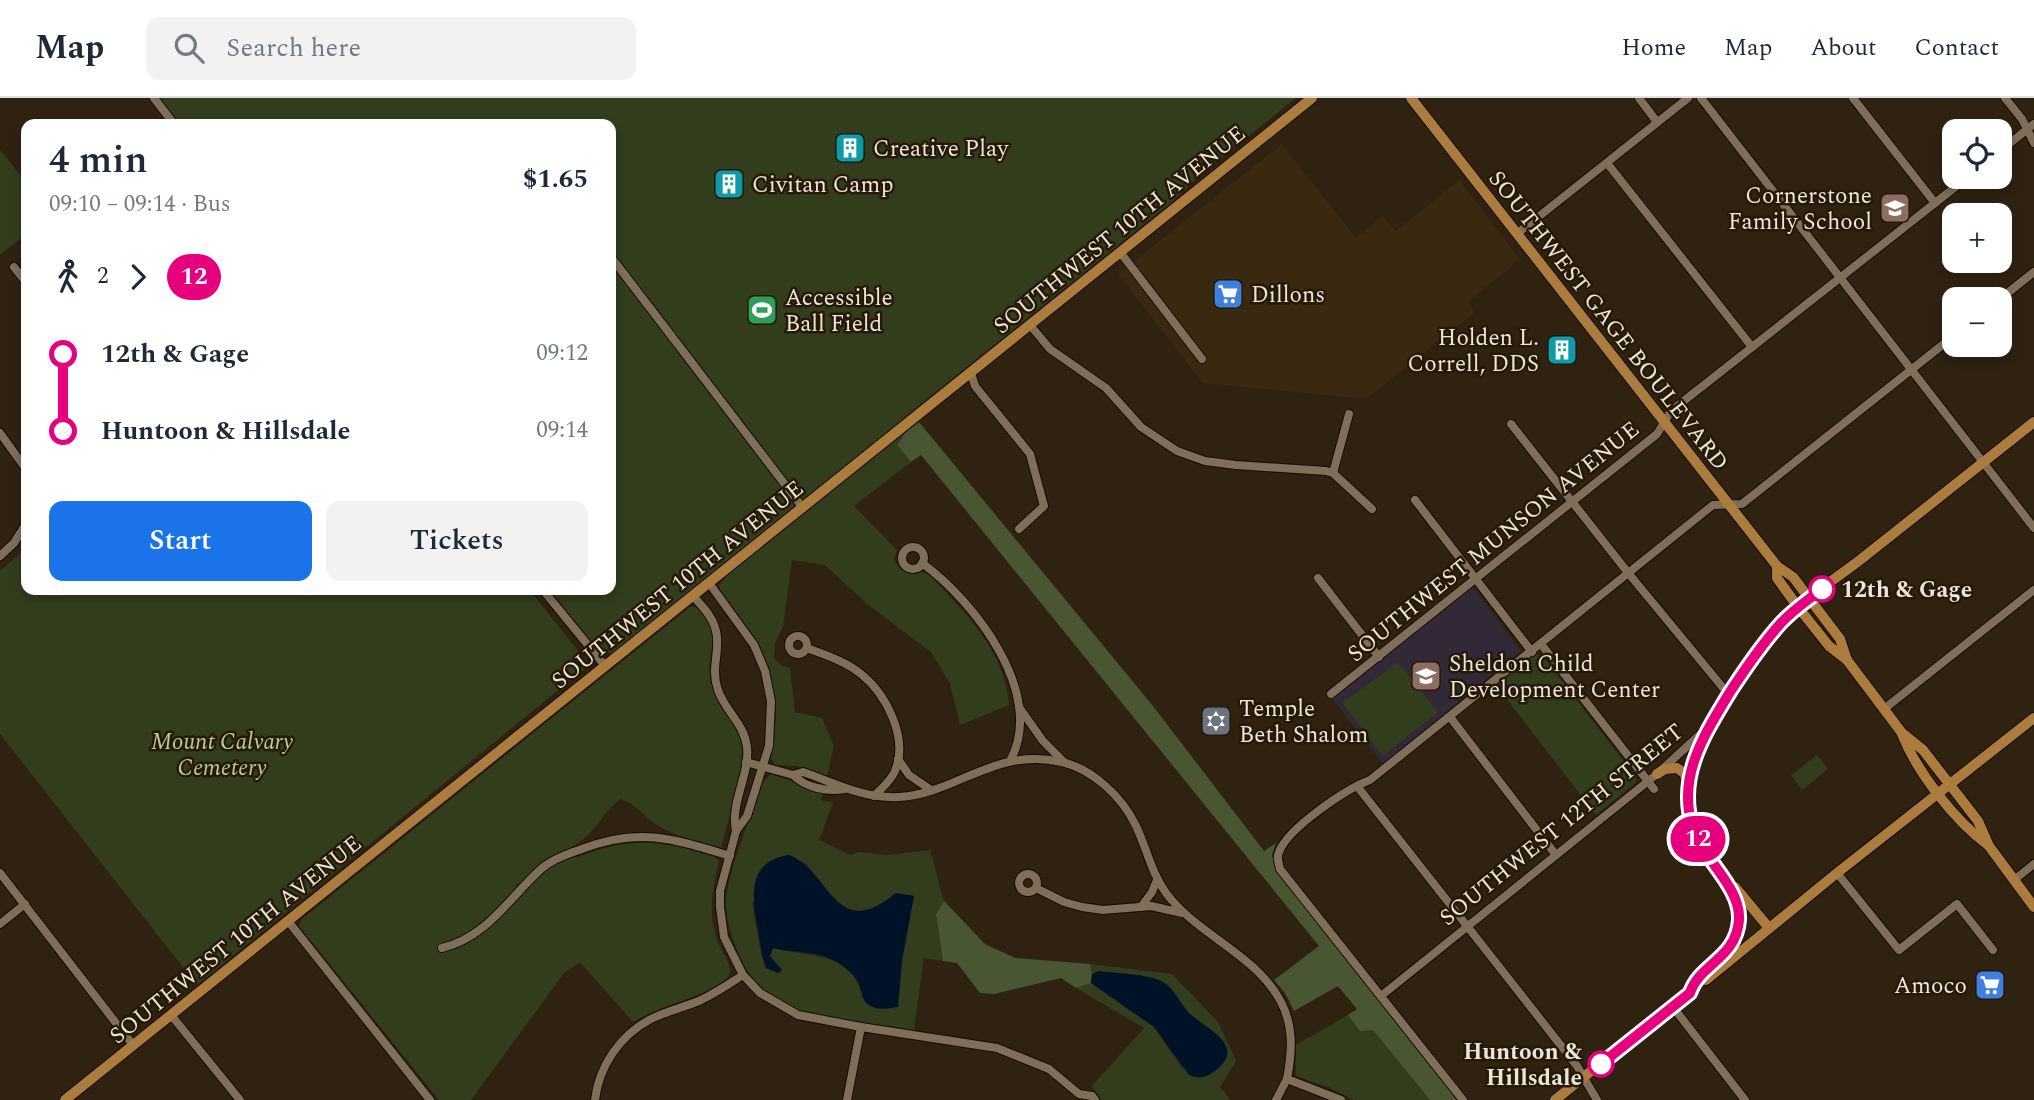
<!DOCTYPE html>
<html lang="en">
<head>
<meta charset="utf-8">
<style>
  :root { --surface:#fff; --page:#f2f2f3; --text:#1f2937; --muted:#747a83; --line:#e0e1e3; --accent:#1a73e8 }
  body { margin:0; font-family:Spectral,serif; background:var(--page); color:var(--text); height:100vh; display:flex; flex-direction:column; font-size:26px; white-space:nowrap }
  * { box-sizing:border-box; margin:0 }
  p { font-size:23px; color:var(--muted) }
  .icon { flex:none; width:38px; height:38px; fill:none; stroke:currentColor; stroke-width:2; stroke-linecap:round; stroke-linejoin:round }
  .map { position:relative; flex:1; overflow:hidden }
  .panel { position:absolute; left:21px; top:21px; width:595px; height:476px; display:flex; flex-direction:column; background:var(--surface); border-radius:14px; box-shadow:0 4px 10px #0003 }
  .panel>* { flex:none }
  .badge { padding:0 14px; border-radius:23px; font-size:24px; line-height:46px }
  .tools { position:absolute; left:1942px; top:21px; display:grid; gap:14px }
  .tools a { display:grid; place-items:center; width:70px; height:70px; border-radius:14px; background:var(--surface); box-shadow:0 4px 10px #0003; font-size:35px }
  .map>.badge { position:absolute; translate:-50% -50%; box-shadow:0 0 0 4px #fff }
  .legs { display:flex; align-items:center; gap:10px; height:77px; padding:0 28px; font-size:23px }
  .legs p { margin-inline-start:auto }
  .head { display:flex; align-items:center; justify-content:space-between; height:119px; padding:0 28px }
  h1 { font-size:38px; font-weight:600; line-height:52px }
  .primary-button { display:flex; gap:14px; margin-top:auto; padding:14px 28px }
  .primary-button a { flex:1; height:80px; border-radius:14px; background:var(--accent); color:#fff; font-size:28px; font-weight:600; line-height:80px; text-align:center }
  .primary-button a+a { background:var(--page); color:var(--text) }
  ul { padding:0 28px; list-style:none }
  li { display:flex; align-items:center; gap:24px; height:77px; font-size:26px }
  li i { display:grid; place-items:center; width:10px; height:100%; margin:0 9px; background:currentColor }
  li i::after { content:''; width:18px; height:18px; margin:-9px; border:5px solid; border-radius:50%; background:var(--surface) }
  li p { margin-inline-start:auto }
  li:first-child i { background:linear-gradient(#0000 50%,currentColor 0) }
  li:last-child i { background:linear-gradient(currentColor 50%,#0000 0) }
  header { display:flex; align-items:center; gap:42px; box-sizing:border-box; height:98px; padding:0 35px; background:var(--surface); border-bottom:2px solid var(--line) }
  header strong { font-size:33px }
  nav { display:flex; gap:38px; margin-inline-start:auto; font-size:24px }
  .search { width:490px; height:63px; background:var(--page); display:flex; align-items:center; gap:18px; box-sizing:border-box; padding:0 24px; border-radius:14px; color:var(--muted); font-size:26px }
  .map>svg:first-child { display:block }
  .built { fill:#3a2911 }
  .education { fill:#332837 }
  .green { fill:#313d1d; fill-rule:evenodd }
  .forest { fill:#485634 }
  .water { fill:#001228 }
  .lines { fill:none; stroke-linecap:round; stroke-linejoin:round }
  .minor-casing { stroke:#170b00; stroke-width:10 }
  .major-casing { stroke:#170b00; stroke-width:12 }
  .minor { stroke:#7e6e5a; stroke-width:8 }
  .major { stroke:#ab7c3e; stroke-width:10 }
  .line-1-casing { stroke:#fff; stroke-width:16 }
  .line-1 { stroke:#e6007e; stroke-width:10 }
  .stop-1-dot { fill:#fff; stroke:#e6007e; stroke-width:3.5 }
  .labels { text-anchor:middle; stroke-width:5; stroke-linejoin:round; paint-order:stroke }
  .poi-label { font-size:23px; fill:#ece3d9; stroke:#261908; text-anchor:start }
  .street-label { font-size:23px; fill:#ece3d9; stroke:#261908 }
  .stop-label { font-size:23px; font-weight:bold; fill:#ece3d9; stroke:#261908; text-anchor:start }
  .park-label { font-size:23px; font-style:italic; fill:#b7cf92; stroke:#261908 }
</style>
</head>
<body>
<header>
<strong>Map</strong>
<div class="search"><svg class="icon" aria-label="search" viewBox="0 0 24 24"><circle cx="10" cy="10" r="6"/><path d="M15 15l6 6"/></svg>Search here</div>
<nav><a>Home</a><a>Map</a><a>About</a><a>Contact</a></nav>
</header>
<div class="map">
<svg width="2034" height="1002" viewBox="0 0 2034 1002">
  <rect width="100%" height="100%" fill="#302211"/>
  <!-- built -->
  <polygon class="built" points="1282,46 1356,140 1383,118 1396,133 1459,82 1520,161 1468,204 1475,214 1366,301 1203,285 1118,176"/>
  <!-- education -->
  <polygon class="education" points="1473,489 1521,553 1383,666 1332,600"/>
  <!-- green -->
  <g class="green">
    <path d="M159,0h1137l-95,76 -28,27 -266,214 -22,21 -268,215c-6,2 -11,3 -17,0 -13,-6 -41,-48 -52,-61h63v-466h-431z"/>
    <polygon points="0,52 26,84 26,136 0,157"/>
    <path d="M905,335l-8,12 14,17 -57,44 43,44 -3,9c9,22 21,7 36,17 36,37 75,75 79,129l-49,20 -10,-41 -19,-32 -65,-49 -41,-38 -33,-5 -9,67 -8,16 -1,15 7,7 9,3 5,44 27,6 12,28 -7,30 -30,-10 -22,-1 -4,-7 5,-43 -6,-39 -15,-38 -35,-47 -1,-6 12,-14z"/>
    <polygon points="26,450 26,492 530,492 589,567 197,887 0,636 0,473"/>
    <path d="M690,509h7c4,5 10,10 13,16 8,17 -3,36 0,53 5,27 22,36 29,57 10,31 -10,82 -18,115 -21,-7 -45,-11 -64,-23 -13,-8 -20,-20 -36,-26 -21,14 -24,35 -50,48l5,11c55,-22 83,-18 139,-1l4,4 -1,5c-6,25 -10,49 -1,74 3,9 12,20 13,30 0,5 -4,9 -8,12 -28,18 -61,23 -89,40l-53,-60 -16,11 -93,127h-32l-140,-174 3,-7z"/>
    <polygon points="1535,556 1542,557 1635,678 1637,682 1634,686 1596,717 1496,587"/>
    <polygon points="1398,564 1438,614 1383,658 1342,605"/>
    <polygon points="1817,657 1828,671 1802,692 1791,677"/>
    <path d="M771,676l52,18 -2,8 12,3 -14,37 31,15 10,-3 26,3 44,-5 14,51 -8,13 7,47 -19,-3 -10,72c-36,-6 -94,-10 -127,-24 -19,-8 -36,-26 -45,-45 -8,-17 -15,-36 -16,-56 -1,-29 27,-93 37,-123zM805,765c30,33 43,70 91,30l6,68 -5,46 -36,-15c-11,-41 -56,-35 -88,-44l-3,3 -4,17 -5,-14 -9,-51z"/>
    <path d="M1090,866l82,10 46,48 18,39 -16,26 11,13h-129l-10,-14 52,-58 -68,-40 15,-5 63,44 28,41 41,-26c-10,-11 -22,-18 -33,-28 -9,-8 -14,-23 -24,-30 -10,-8 -63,-15 -74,-10z"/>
    <polygon points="1348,917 1360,933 1373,931 1430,1002 1354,1002 1328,989 1296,978 1296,947"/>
  </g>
  <!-- forest -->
  <g class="forest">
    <polygon points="919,324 1153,608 1264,753 1276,745 1272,757 1276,772 1457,1002 1430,1002 1373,932 1360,933 1348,917 1357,911 1338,888 1294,913 1285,895 1274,882 1319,848 921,357 911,364 897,347 905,335"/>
    <polygon points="944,803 985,846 1015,860 1090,866 1092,876 1091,885 1076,890 1061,880 994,896 980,895 957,865 943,863 936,816"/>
  </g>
  <!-- water -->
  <g class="water">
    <path d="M789,757c42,15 44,90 107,38l18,3 -12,65 -4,46c-13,2 -28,5 -35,-9 -2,-5 -2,-11 -5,-16 -4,-8 -17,-18 -25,-22 -14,-9 -42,-7 -60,-12l-3,8 12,14 -4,3 -12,-5c-5,-13 -5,-25 -8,-38 -6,-32 -12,-69 31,-75z"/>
    <path d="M1099,873c20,3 46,2 64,11 11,6 17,21 25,30 16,16 61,33 27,59 -9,7 -16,8 -26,4l-35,-48 -63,-44 1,-9z"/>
  </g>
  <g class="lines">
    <!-- minor casing -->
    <g class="minor-casing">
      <g id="minor">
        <polyline points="154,0 174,26"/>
        <polyline points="1639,0 1657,24"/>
        <polyline points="1701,0 2034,430"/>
        <polyline points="1853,0 1935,105"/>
        <polyline points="2005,0 2022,21 2034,45"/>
        <polyline points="2000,53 2034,26"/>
        <polyline points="1607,65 1752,249"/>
        <polyline points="1518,135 1688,0"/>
        <polyline points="1120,154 1202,261"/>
        <polyline points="611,159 803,410"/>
        <polyline points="14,169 26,184"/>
        <polyline points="2000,201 2034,174"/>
        <polyline points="1030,227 1050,251 1106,290 1141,329 1177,353 1205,363 1236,367 1326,373 1333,375 1372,411"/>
        <polyline points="971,275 975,288 1030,356 1044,408 1019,431"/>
        <polyline points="1511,326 1629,476 1729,597"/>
        <polyline points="0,335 26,371"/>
        <polyline points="1333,375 1349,316"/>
        <polyline points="1415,402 1532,554"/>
        <circle cx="913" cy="460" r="11"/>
        <polyline points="0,458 14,445 26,426"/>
        <path d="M922,465c52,38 125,131 88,198"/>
        <polyline points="1318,480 1379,559"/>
        <polyline points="709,485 754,547 765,573 771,603 769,648 747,718 736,733 720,793 720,809 724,839 743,877 760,895 798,917 861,929 997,950 1049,971 1079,996 1092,998 1095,1002"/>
        <polyline points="543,492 605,568"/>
        <path d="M693,498c9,10 20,21 23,35 5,20 -6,36 2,59 7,21 26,33 29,57 3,28 -17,55 -11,84"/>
        <circle cx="798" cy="547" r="9"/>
        <polyline points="1541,546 1654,691"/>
        <path d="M807,550c18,7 38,13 54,26 25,20 48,64 34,97 -4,10 -14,18 -21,25"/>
        <polyline points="1331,596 1657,336 1671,313 1968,79"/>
        <polyline points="1019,609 1043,643 1064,664"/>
        <polyline points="1884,611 2034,492"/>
        <polyline points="1450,619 1556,757"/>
        <polyline points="898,661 909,677 931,692"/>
        <path d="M746,664l47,13 10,-3c32,11 61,27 96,25 60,-4 94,-50 163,-35 31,7 61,36 74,64 11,23 15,46 30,67 31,42 90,61 115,109 13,25 11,50 6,77l54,21"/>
        <path d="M793,677c13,13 34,17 52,14"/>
        <polyline points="1357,688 1577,968 1597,1002"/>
        <polyline points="0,775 133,947"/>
        <polyline points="1837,775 1899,852 1957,806 1993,852"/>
        <circle cx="1028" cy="785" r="9"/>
        <polyline points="2014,782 2034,766"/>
        <polyline points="1036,790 1064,804 1082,809 1103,812 1151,808 1182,815"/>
        <polyline points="1141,809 1152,794 1157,782"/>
        <polyline points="288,823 430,1002"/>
        <polyline points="0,826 25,806"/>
        <path d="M442,850c45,-11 66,-49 99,-79 9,-8 26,-15 38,-19 58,-23 93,-12 151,6"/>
        <polyline points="1381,898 1657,676 1706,631"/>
        <polyline points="1673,909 1745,1002"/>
        <polyline points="171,917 240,1002"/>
        <path d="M595,1002c4,-34 25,-65 56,-81 16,-8 34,-12 50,-19 15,-7 28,-16 42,-25"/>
        <polyline points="847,1002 861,929"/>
        <polyline points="1276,1002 1287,981"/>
        <path d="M1463,1002l-183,-231c-1,-6 -4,-11 -1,-17 9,-24 67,-63 91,-72l343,-275 29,-1 213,-169"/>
      </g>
    </g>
    <!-- major casing -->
    <g class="major-casing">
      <g id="major">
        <polyline points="1411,0 1777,468 1793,479 1840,541 1847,562"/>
        <polyline points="1777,468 1777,480 1798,509 1829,548 1847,562 1902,635 1923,652 1978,723 1989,748 2034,809"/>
        <path d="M1902,636c15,38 53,87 86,111"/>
        <polyline points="1657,676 1665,671 1677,670 1684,675 1688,685"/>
        <polyline points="1735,789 1769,830"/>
        <polyline points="1706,882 1837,775 2034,620"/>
        <path d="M1690,895c8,-25 40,-34 47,-62 12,-49 -57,-81 -49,-145 6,-51 59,-125 94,-163 22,-25 52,-43 78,-63 58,-46 116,-92 174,-138"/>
        <polyline points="65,1002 1312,0"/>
        <polyline points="1555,1002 1694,891"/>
      </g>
    </g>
    <!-- minor -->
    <use href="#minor" class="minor"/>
    <!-- major -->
    <use href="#major" class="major"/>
  </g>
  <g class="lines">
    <!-- line-1 casing -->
    <g class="line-1-casing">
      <path id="line-1" d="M1601,966l89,-71c10,-30 46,-34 49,-73 2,-32 -34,-59 -45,-89 -19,-52 10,-96 36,-139 15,-23 32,-48 51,-69 12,-13 27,-23 41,-34"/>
    </g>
    <!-- line-1 -->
    <use href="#line-1" class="line-1"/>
  </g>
  <!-- icons -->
  <defs>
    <g id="building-square" transform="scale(1.575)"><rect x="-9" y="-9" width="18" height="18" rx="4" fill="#0f9aa8" stroke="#261908"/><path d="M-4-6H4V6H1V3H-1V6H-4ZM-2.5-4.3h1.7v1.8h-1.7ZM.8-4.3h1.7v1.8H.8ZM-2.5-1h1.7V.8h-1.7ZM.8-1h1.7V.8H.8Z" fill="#fff"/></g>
    <g id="school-square" transform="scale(1.575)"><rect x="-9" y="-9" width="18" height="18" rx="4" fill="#8d6e63" stroke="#261908"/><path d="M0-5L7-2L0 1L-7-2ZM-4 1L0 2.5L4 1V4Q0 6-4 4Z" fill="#fff"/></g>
    <g id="supermarket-square" transform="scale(1.575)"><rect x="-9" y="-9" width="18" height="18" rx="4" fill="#3f7fe0" stroke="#261908"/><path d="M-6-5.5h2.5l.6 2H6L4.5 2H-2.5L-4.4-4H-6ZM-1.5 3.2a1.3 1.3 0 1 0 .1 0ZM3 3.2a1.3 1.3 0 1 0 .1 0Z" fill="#fff"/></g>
    <g id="stadium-square" transform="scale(1.575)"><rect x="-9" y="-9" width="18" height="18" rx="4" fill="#2e9e5b" stroke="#261908"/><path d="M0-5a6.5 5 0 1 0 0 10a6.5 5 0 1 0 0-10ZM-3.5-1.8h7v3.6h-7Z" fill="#fff"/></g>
    <g id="synagogue-square" transform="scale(1.575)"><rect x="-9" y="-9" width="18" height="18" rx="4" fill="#6b7280" stroke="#261908"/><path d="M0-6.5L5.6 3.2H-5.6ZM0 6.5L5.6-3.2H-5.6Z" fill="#fff"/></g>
  </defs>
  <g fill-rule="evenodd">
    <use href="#building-square" x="850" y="50"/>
    <use href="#building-square" x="729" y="86"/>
    <use href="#school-square" x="1895" y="110"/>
    <use href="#supermarket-square" x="1228" y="196"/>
    <use href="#stadium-square" x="762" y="212"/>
    <use href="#building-square" x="1562" y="252"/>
    <use href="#school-square" x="1426" y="578"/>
    <use href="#synagogue-square" x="1216" y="623"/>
    <use href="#supermarket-square" x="1990" y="887"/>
  </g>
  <!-- markers -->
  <g class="stop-1-dot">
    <circle cx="1822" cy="491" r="12"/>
    <circle cx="1601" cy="966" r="12"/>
  </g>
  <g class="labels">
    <!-- poi labels -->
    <g class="poi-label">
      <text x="873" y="58">Creative Play</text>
      <text x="752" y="94">Civitan Camp</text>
      <text x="1872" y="105" text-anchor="end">Cornerstone<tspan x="1872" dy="26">Family School</tspan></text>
      <text x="1251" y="204">Dillons</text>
      <text x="785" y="207">Accessible<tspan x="785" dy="26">Ball Field</tspan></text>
      <text x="1539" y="247" text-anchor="end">Holden L.<tspan x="1539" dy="26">Correll, DDS</tspan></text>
      <text x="1449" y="573">Sheldon Child<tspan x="1449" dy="26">Development Center</tspan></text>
      <text x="1239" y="618">Temple<tspan x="1239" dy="26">Beth Shalom</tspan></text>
      <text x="1967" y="895" text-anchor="end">Amoco</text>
    </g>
    <!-- street labels -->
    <g class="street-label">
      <text transform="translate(1119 131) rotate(-39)" y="8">SOUTHWEST 10TH AVENUE</text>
      <text transform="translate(1609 222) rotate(52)" y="8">SOUTHWEST GAGE BOULEVARD</text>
      <text transform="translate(1493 443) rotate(-39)" y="8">SOUTHWEST MUNSON AVENUE</text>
      <text transform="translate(677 486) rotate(-39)" y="8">SOUTHWEST 10TH AVENUE</text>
      <text transform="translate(1561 726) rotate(-39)" y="8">SOUTHWEST 12TH STREET</text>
      <text transform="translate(235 841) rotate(-39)" y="8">SOUTHWEST 10TH AVENUE</text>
    </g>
    <!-- stop labels -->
    <g class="stop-label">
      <text x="1841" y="499">12th &amp; Gage</text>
      <text x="1582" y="961" text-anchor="end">Huntoon &amp;<tspan x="1582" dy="26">Hillsdale</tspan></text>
    </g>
    <!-- park labels -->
    <g class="park-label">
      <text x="222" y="651">Mount Calvary<tspan x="222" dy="26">Cemetery</tspan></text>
    </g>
  </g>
</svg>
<div class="tools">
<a><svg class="icon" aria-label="locate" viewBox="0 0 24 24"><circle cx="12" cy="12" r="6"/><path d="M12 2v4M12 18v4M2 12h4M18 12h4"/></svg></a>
<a>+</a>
<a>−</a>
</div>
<b class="badge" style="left:1698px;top:741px;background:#e6007e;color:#fff">12</b>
<section class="panel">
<div class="head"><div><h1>4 min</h1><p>09:10 – 09:14 · Bus</p></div><b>$1.65</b></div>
<div class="legs"><svg class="icon" aria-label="walk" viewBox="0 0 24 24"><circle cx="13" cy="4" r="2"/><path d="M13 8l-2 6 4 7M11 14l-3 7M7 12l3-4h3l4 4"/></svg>2<svg class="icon" aria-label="forward" viewBox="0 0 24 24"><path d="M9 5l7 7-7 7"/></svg><b class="badge" style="background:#e6007e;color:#fff">12</b></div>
<ul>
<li><i style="color:#e6007e"></i><b>12th &amp; Gage</b><p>09:12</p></li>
<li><i style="color:#e6007e"></i><b>Huntoon &amp; Hillsdale</b><p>09:14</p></li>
</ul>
<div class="primary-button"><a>Start</a><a>Tickets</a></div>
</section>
</div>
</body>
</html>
